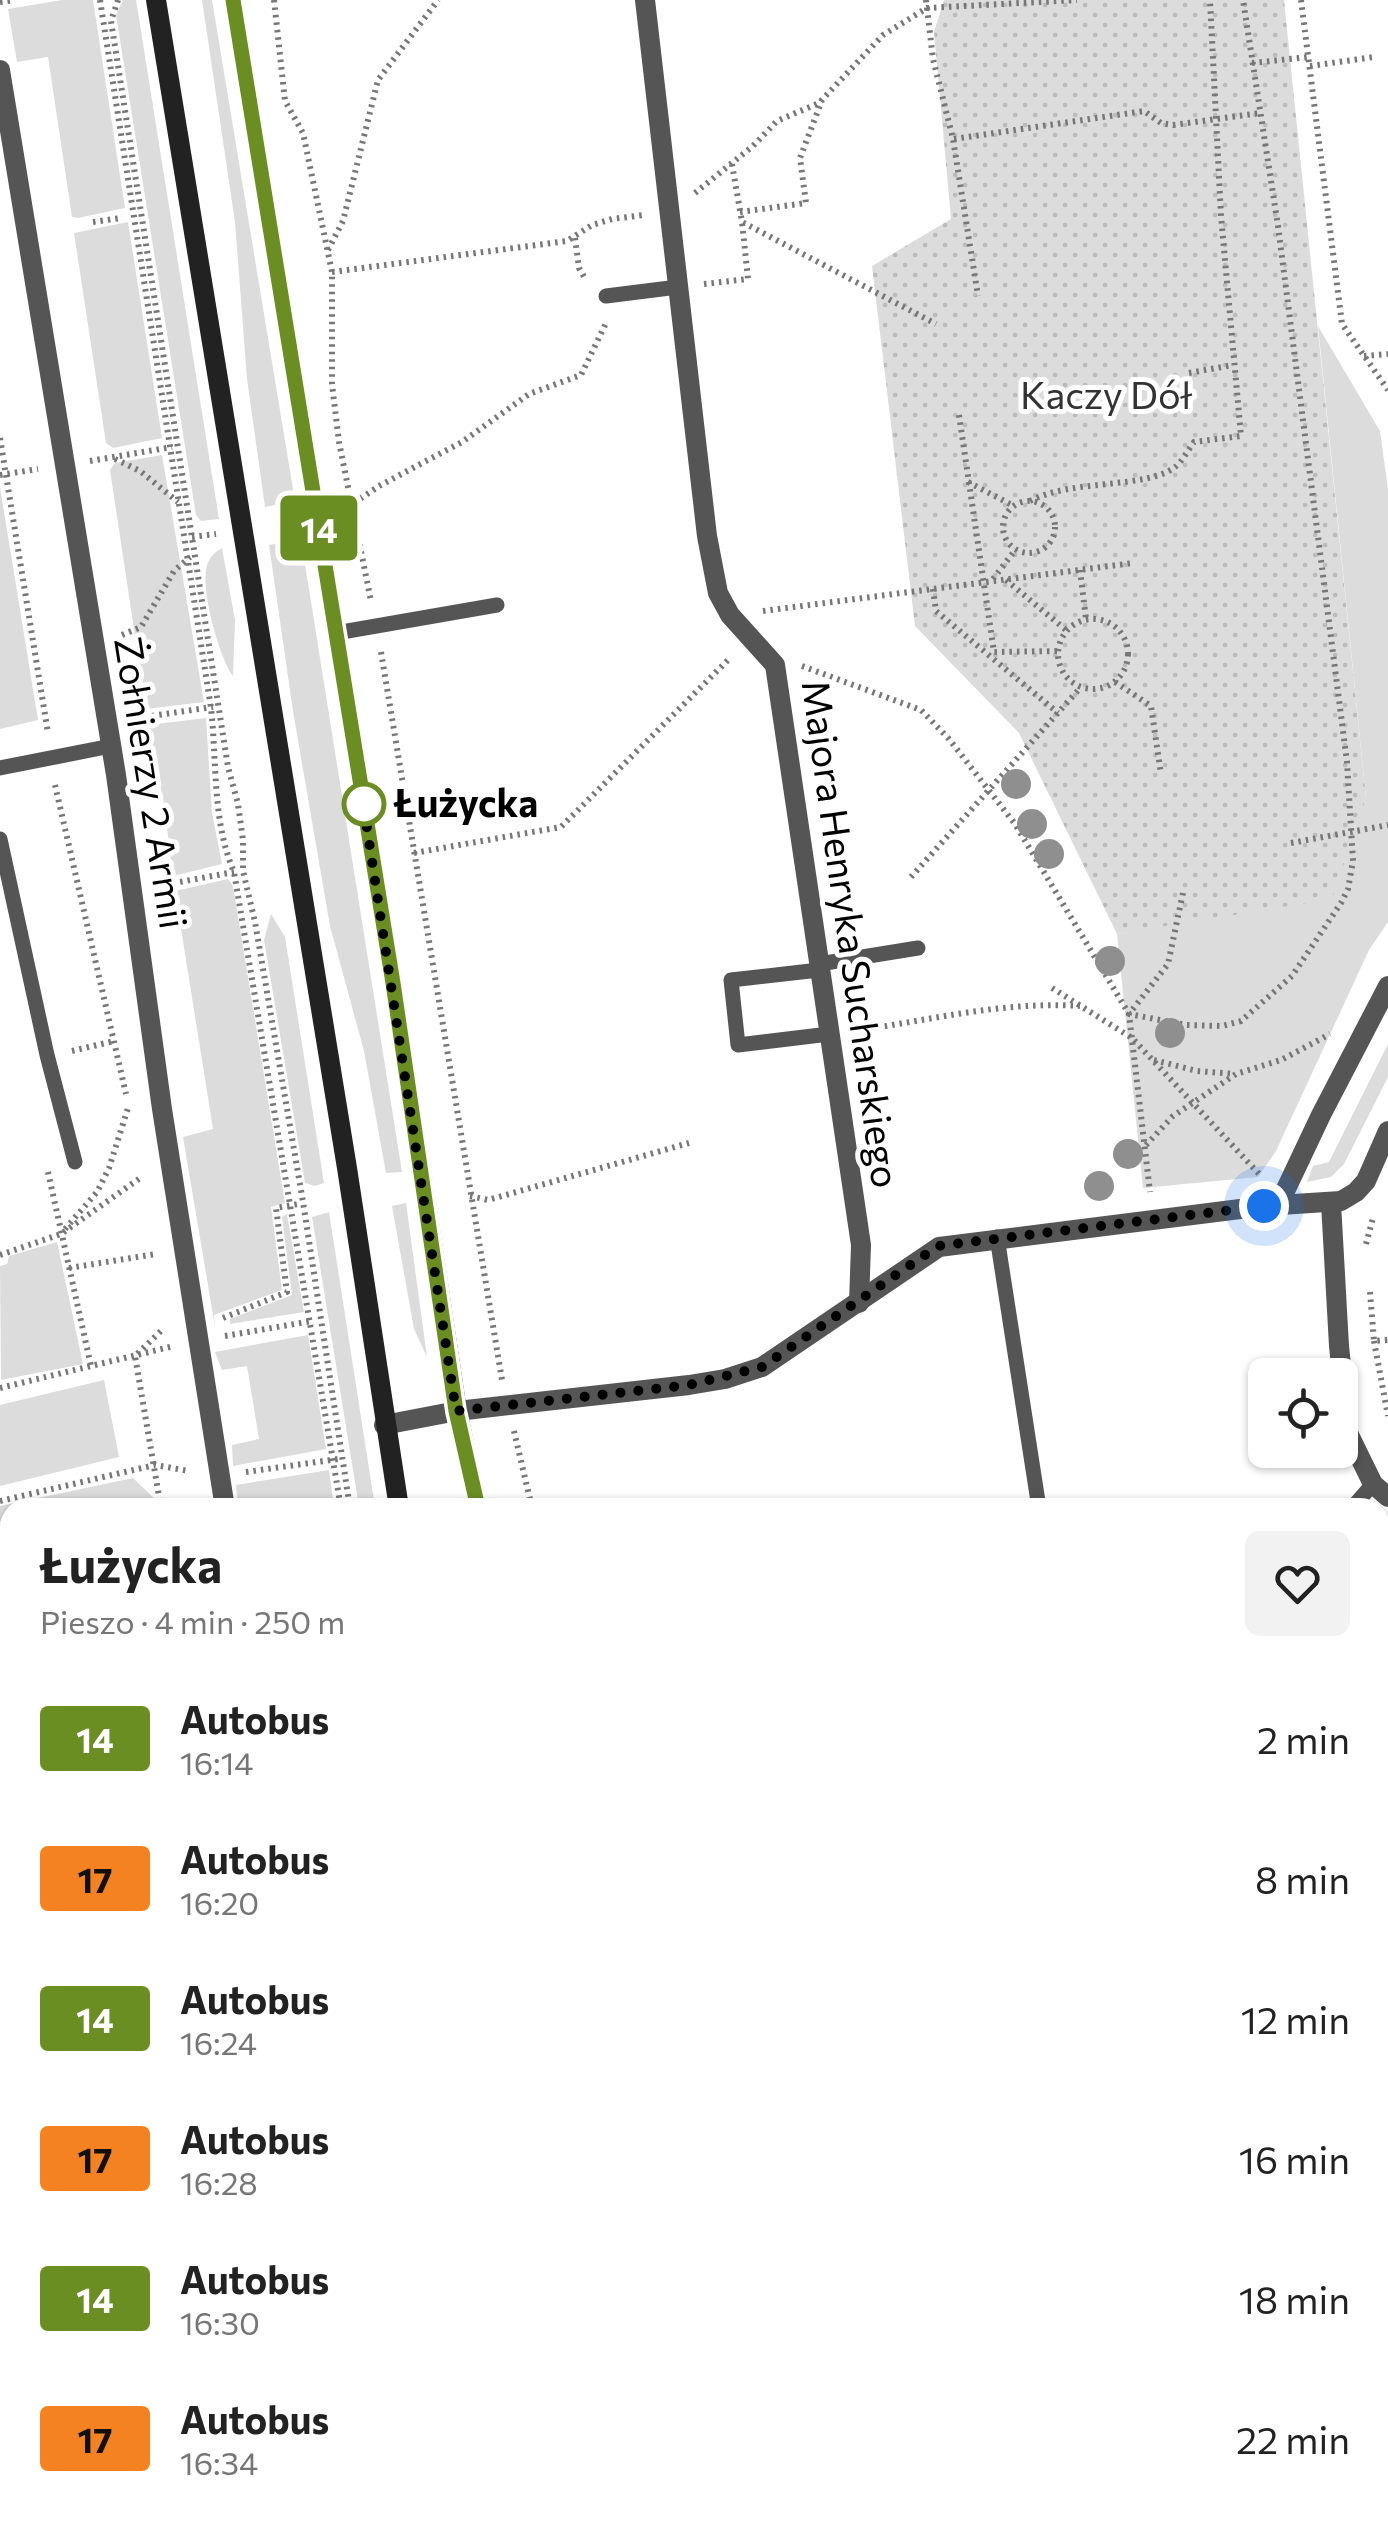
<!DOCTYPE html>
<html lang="pl">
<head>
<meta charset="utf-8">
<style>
  :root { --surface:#fff; --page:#f2f2f2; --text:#222; --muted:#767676 }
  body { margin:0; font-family:Commissioner,sans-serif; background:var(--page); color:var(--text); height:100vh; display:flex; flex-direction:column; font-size:38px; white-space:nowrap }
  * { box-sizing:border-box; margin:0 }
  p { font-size:32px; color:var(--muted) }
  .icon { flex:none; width:55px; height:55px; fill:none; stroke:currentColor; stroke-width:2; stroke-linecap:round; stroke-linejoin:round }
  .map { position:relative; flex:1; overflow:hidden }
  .panel { position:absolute; left:0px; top:1498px; width:1390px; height:1032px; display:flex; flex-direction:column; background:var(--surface); border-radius:30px 30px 0 0; box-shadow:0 2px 8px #0004 }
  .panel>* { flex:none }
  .badge { padding:0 20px; border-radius:8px; font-size:35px; line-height:65px }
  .buttons { position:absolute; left:1248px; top:1358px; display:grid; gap:20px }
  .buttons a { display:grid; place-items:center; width:110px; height:110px; border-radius:15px; background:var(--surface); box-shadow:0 2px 8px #0004; font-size:50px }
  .you { position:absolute; width:50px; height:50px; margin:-25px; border:8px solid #fff; border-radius:50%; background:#1a73e8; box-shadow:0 0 0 15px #1a73e833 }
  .map>.badge { position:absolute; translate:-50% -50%; box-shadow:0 0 0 5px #fff }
  .round { display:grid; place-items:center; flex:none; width:105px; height:105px; border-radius:15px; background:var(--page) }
  .overview { display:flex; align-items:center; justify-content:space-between; height:170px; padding:0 40px }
  h1 { font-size:48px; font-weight:700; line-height:75px }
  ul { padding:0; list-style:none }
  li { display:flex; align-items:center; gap:30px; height:140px; padding:0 40px }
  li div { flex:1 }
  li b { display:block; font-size:38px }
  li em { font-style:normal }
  li .badge { min-width:110px; font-weight:700; text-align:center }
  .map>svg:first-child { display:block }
  .grass { fill:#dcdcdc }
  .park { fill:url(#park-dots) }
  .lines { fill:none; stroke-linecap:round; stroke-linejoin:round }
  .path { stroke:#777; stroke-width:6; stroke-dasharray:2.5 5; stroke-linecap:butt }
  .lane { stroke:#555; stroke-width:15 }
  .street { stroke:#555; stroke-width:20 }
  .secondary { stroke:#222; stroke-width:20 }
  .tree { fill:#8f8f8f }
  .line-casing { stroke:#fff; stroke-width:22 }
  .line { stroke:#6b8e23; stroke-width:15 }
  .walk { stroke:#000; stroke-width:10; stroke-dasharray:0 18 }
  .stop-dot { fill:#fff; stroke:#6b8e23; stroke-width:5 }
  .labels { text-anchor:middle; stroke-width:10; stroke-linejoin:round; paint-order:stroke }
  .park-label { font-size:38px; fill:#333; stroke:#fff }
  .street-label { font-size:38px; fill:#000; stroke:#fff }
  .stop-label { font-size:38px; font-weight:bold; fill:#000; stroke:#fff; text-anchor:start }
</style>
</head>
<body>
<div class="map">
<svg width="1388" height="2529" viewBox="0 0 1388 2529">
  <defs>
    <pattern id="park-dots" width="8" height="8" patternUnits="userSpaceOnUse" patternTransform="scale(2.5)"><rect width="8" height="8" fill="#dcdcdc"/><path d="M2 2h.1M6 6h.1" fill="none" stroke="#bbb" stroke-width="1.8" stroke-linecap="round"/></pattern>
  </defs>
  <rect width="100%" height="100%" fill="#fff"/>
  <!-- grass -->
  <g class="grass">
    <polygon points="62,0 93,0 125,208 78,218 72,217 48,57 17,62 8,9"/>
    <polygon points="123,0 136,0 219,519 201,521 196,515 116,15"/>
    <polygon points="202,0 212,0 295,501 265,507 247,379 235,222"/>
    <polygon points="128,222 162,438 113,448 106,443 74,233"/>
    <polygon points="1318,326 1380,431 1388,489 1388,922 1369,950 1276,1151 1258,1177 1143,1188 1117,934 1193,920 1366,798"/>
    <polygon points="162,455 204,702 146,709 110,470 115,463"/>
    <polygon points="0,487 38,720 0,729"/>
    <polygon points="301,539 402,1172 386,1173 364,1051 330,926 293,711 269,545"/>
    <path d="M222,548l13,72 -2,56c-14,-19 -33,-88 -26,-110 2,-9 8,-14 15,-18z"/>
    <polygon points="206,718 212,813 222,864 173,876 164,804 148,725"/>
    <polygon points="228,879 233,886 285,1203 271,1207 282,1290 214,1315 215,1327 183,1137 213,1129 175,891"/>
    <polygon points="271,914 285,937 324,1183 315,1186 305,1183 264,940"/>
    <polygon points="1388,1044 1388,1077 1344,1164 1331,1177 1307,1182 1313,1166 1329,1162"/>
    <polygon points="406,1203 427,1357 414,1329 392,1206"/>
    <polygon points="329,1212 375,1507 359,1507 312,1217"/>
    <polygon points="287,1214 304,1312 230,1324 230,1319 292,1295 282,1217"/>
    <polygon points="57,1242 83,1364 1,1380 0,1266 7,1264 9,1256"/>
    <polygon points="308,1335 326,1449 233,1466 232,1445 259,1439 247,1366 222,1370 215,1352"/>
    <polygon points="104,1380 119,1457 0,1486 0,1405"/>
    <polygon points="329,1470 334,1507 269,1507 267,1498 243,1501 237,1498 236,1485"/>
    <polygon points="133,1478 155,1499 156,1507 10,1508 10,1519 0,1521 0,1506"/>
    <polygon points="10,1941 10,2310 0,2271 0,1943"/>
    <polygon points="1097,2520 1270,2520 1247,2529 1068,2529"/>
  </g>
  <!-- park -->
  <polygon class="park" points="944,0 1284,0 1366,798 1332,899 1117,934 1019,733 915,626 872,266 951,219 934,32"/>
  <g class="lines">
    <!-- path -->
    <g class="path">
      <path d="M100,0l111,708c6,53 1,113 23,164l107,636"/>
      <polyline points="118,0 111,21 228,767 238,804 243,840 243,871 255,922 303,1202 350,1508"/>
      <polyline points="274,0 285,101 303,133 332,272 332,384 339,442 371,601"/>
      <polyline points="926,0 927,8 1077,0"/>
      <polyline points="1301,0 1342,324 1388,390"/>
      <polyline points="0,2 15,0"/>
      <polyline points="1252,63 1309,57"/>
      <polyline points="1310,66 1374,57"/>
      <polyline points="954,139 1144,111 1161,123 1173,125 1260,113"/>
      <polyline points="732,164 742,222 936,324"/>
      <polyline points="695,193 753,146 777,121 819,103 883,35 927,8 933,59 953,139 978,296"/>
      <polyline points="740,212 806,203 800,158 822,100"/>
      <polyline points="93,222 121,218"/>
      <polyline points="575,238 579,268 586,280"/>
      <polyline points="328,250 343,221 378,80 438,0"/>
      <polyline points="332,272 567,241 592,225 612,219 644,215"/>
      <polyline points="704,284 748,279 742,222"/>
      <polyline points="1364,356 1388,354"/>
      <polyline points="1189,373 1233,365"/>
      <polyline points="959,415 994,652 1058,651"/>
      <polyline points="0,438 48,733"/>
      <polyline points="115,459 140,471 178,502"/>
      <polyline points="90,461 172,447"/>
      <polyline points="0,475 38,469"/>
      <polyline points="968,482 1014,506"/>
      <path d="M1030,501c40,-22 117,-12 145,-34 7,-5 13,-17 19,-25l47,-6 -20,-220 -11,-216"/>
      <circle cx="1029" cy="527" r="26"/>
      <polyline points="348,507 379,486 462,442 529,394 581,375 606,323"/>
      <polyline points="192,537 216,534"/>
      <polyline points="1080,570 1086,619"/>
      <polyline points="993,579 1016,549"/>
      <polyline points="1006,580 1066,630"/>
      <polyline points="933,589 936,611 1058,713"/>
      <polyline points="763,611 1133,563"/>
      <circle cx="1093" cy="654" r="35"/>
      <polyline points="122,635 141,627 174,571 190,557"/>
      <polyline points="381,652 502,1380"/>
      <polyline points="802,666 921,710 949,739 1015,824 1129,1014 1150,1192"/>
      <polyline points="1115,682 1151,706 1161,774"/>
      <polyline points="137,718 213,707"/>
      <polyline points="55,785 126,1094"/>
      <polyline points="1291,843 1388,825"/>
      <polyline points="414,853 561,827 730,658"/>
      <polyline points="911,877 1081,687"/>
      <polyline points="158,886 234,872"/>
      <polyline points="1183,893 1168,964 1129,1014 1186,1025 1222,1026 1241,1021 1292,976 1341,903 1348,889 1353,861 1347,762 1278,226 1243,0"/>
      <polyline points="1052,988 1132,1038 1262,1177"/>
      <path d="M855,1031c76,-11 148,-30 225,-25"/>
      <polyline points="72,1051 114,1041"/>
      <polyline points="1154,1060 1197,1071 1235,1074"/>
      <polyline points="1146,1145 1173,1116 1236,1074 1281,1060 1330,1034"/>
      <polyline points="48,1172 91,1366"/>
      <polyline points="470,1196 488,1200 689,1143"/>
      <polyline points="65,1229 97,1192 109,1168 129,1105"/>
      <polyline points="1366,1244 1373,1218"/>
      <polyline points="0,1255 61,1234 143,1176"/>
      <polyline points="69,1268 156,1254"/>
      <polyline points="1370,1292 1374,1341 1388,1340"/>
      <polyline points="223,1318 287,1292 276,1208 298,1204"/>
      <polyline points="225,1336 312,1321"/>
      <polyline points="1374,1341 1388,1416"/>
      <polyline points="0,1388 174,1346"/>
      <polyline points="514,1431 532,1508"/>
      <polyline points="246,1472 338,1459"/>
      <polyline points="0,1501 155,1465 189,1471"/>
      <polyline points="161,1508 135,1356 164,1328"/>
      <polyline points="1380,1551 1388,1558"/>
      <polyline points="0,1769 10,1789"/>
      <polyline points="0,1939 10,1936"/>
      <polyline points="1380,2124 1388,2123"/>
      <polyline points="1380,2361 1388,2362"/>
      <polyline points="1380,2411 1388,2408"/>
      <polyline points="226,2520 228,2529"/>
      <polyline points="393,2520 395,2529"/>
      <polyline points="503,2520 504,2529"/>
      <polyline points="513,2520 515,2529"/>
      <polyline points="877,2520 883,2529"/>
      <polyline points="901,2529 908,2520"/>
      <polyline points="1032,2529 1059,2520"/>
    </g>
    <!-- lane -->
    <g class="lane">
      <polyline points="606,296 678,287"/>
      <polyline points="336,633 497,605"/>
      <polyline points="0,768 111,746"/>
      <polyline points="0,839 47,1055 75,1162"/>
      <polyline points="819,964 918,948"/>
      <polyline points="819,970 731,980 738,1045 829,1034"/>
      <polyline points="997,1237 1039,1508"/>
      <polyline points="1352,1508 1373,1484"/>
      <polyline points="0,1879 10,1876"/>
      <polyline points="1380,1961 1388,2020"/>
    </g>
    <!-- street -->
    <g class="street">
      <polyline points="645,0 707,536 718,593 730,615 775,665 861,1245 859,1303"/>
      <polyline points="0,70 116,775 162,1109 225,1508"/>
      <polyline points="1331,1203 1339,1346 1348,1433 1373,1484 1388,1497"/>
      <polyline points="1275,1205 1286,1189 1321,1115 1388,986"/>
      <polyline points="384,1425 457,1411 689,1385 725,1379 762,1367 939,1247 1264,1206 1341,1201 1356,1192 1366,1181 1388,1131"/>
      <polyline points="449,2520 450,2529"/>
    </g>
    <!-- secondary -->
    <g class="secondary">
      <polyline points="156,0 347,1168 399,1508"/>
      <polyline points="233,0 393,983 457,1411 478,1508"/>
      <polyline points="1380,2498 1388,2494"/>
      <polyline points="587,2520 589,2529"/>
      <polyline points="649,2520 653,2529"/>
      <polyline points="725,2520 726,2529"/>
      <polyline points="793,2520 796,2529"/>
      <polyline points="1312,2529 1332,2520"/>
    </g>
  </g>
  <!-- trees -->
  <g class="tree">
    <circle cx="1016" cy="784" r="15"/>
    <circle cx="1032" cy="824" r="15"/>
    <circle cx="1049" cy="854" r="15"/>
    <circle cx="1110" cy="961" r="15"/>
    <circle cx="1170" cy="1033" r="15"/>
    <circle cx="1128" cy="1154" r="15"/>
    <circle cx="1099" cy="1186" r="15"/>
  </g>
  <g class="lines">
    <!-- line casing -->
    <g class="line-casing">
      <polyline id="line" points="233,0 393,983 456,1411 478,1508"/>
    </g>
    <!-- line -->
    <use href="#line" class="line"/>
    <!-- walk -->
    <polyline class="walk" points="364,804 361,789 456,1411 689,1385 762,1367 938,1246 1264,1206"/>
  </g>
  <!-- markers -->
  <circle class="stop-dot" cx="364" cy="804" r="20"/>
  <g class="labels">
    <!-- park labels -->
    <g class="park-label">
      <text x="1106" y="409">Kaczy Dół</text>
    </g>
    <!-- street labels -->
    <g class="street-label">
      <text transform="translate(150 783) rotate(81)" y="13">Żołnierzy 2 Armii</text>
      <text transform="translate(850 934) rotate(82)" y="13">Majora Henryka Sucharskiego</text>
    </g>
    <!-- stop labels -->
    <g class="stop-label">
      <text x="394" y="817">Łużycka</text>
    </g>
  </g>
</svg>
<div class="buttons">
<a><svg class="icon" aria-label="locate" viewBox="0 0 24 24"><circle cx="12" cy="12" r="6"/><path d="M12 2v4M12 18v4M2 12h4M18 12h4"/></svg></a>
</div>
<div class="you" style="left:1264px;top:1206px"></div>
<b class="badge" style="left:319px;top:528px;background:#6b8e23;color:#fff">14</b>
<section class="panel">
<div class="overview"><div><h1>Łużycka</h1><p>Pieszo · 4 min · 250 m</p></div><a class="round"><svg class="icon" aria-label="heart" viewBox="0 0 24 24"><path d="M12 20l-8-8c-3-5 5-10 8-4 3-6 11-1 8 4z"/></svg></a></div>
<ul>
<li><span class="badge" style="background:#6b8e23;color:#fff">14</span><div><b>Autobus</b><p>16:14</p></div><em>2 min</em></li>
<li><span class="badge" style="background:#f58220;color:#111">17</span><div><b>Autobus</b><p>16:20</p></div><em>8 min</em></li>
<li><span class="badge" style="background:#6b8e23;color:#fff">14</span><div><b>Autobus</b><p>16:24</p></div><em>12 min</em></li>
<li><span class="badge" style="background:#f58220;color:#111">17</span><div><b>Autobus</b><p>16:28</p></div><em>16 min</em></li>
<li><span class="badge" style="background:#6b8e23;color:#fff">14</span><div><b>Autobus</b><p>16:30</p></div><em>18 min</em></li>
<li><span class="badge" style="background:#f58220;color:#111">17</span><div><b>Autobus</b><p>16:34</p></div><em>22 min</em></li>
</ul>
</section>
</div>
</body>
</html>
